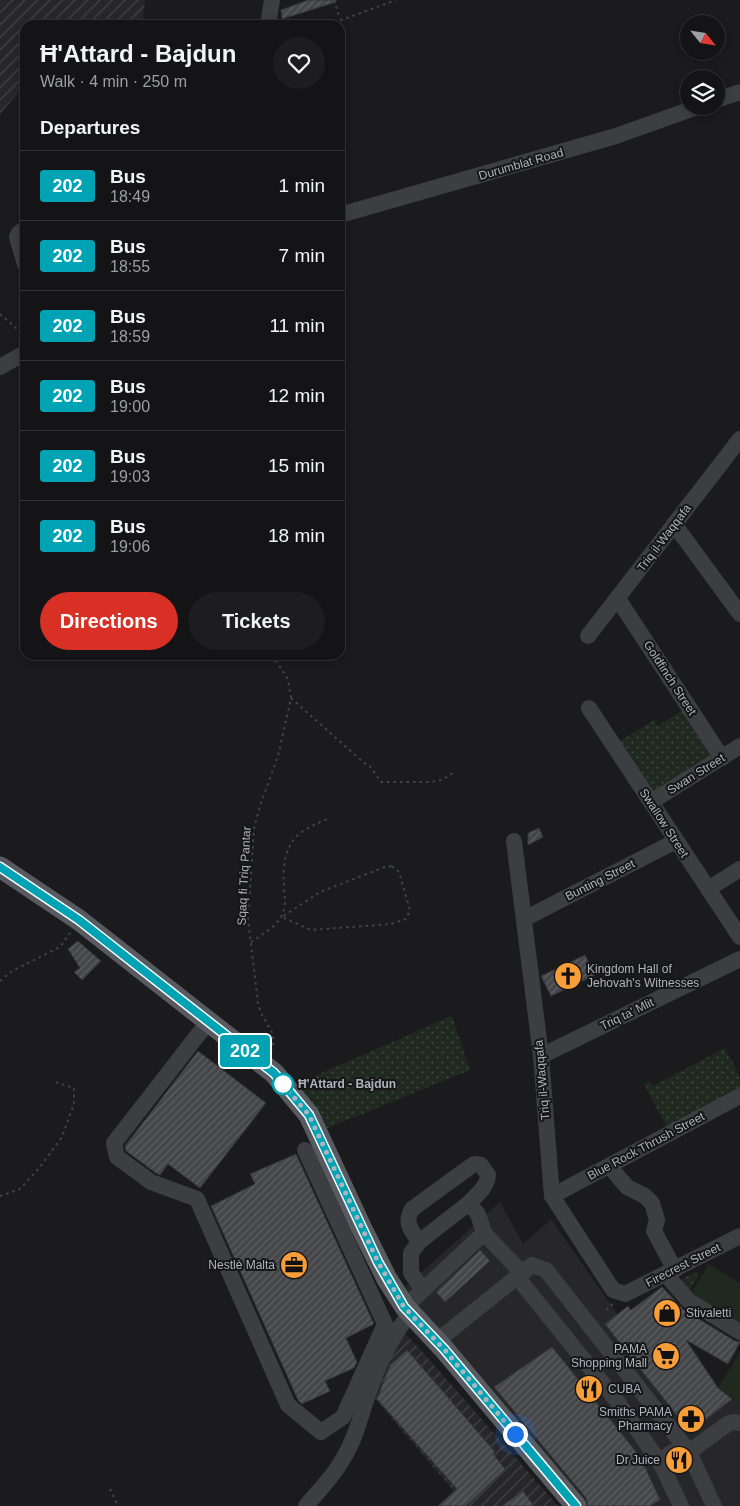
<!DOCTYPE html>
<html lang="en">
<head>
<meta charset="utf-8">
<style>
  :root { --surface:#141416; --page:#1d1d1f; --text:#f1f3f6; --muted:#9d9ea1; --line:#333335; --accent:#d93025 }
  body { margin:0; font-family:Helvetica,sans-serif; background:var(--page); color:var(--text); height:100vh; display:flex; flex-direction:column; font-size:19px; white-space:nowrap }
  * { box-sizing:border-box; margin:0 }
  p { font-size:16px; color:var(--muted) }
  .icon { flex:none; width:28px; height:28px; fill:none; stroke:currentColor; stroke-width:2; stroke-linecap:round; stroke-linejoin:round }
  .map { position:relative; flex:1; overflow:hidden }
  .drawer { position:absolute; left:20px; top:20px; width:325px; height:640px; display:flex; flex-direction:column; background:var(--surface); border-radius:15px; box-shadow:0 2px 8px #0003,0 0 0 1px var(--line) }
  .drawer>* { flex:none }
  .badge { padding:0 10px; border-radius:4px; font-size:18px; line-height:32px }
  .needle { width:32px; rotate:120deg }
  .buttons { position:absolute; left:680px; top:15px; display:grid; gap:10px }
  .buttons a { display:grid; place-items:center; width:45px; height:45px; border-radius:50%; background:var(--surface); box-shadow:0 2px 8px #0003,0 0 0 1px var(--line); font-size:25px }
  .you { position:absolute; width:25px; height:25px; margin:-12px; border:4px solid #fff; border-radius:50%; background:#1a73e8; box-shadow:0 0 0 8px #1a73e833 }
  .map>.badge { position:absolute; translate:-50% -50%; box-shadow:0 0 0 2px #fff }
  h2 { padding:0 20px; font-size:19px; line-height:45px }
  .round { display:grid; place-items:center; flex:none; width:52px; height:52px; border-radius:26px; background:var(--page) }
  .head { display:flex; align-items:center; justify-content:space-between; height:85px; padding:0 20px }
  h1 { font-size:24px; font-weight:700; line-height:38px }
  .action { display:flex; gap:10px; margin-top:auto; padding:10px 20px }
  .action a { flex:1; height:58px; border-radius:30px; background:var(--accent); color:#fff; font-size:20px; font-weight:700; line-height:58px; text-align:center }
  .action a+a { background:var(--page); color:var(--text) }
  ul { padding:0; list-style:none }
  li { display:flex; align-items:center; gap:15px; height:70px; padding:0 20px; border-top:1px solid var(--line) }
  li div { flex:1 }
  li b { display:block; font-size:19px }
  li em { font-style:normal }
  li .badge { min-width:55px; font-weight:700; text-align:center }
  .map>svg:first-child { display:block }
  .built { fill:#27272a }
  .industrial { fill:url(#industrial-furrows) }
  .grass { fill:url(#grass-dots) }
  .garden { fill:#202920 }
  .building { fill:url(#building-hatch); stroke:#353539 }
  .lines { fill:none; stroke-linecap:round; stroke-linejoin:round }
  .path { stroke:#414549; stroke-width:2; stroke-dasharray:2.5 4; stroke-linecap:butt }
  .minor { stroke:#3c3e42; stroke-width:16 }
  .major { stroke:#575b61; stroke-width:21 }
  .line-casing { stroke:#fff; stroke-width:11 }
  .line { stroke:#00a3b4; stroke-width:8 }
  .walk { stroke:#adb4bd; stroke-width:5; stroke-dasharray:0 9 }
  .stop-dot { fill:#fff; stroke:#00a3b4; stroke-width:2.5 }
  .labels { text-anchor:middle; stroke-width:4; stroke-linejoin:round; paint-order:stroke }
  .street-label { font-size:12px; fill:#adb4bd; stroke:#161618 }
  .poi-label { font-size:12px; fill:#adb4bd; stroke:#161618; text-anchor:end }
  .stop-label { font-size:12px; font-weight:bold; fill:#adb4bd; stroke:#161618; text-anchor:start }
</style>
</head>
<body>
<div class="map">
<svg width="740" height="1506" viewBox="0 0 740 1506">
  <defs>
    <pattern id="industrial-furrows" width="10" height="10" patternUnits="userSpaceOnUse" patternTransform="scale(1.25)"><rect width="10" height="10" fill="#27272a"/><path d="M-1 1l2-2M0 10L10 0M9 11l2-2" fill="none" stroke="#444447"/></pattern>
    <pattern id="grass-dots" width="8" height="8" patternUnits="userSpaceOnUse" patternTransform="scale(1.25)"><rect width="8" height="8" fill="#202920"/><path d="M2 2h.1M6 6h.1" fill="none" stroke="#3e463e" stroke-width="1.8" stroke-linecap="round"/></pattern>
    <pattern id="building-hatch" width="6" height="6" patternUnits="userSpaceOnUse" patternTransform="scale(1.25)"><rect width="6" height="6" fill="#45464a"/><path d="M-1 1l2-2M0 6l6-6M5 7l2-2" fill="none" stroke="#5d5e62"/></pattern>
  </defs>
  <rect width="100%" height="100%" fill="#1b1b1d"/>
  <!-- built -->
  <polygon class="built" points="500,1202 523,1244 551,1219 618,1315 605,1324 690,1432 732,1399 740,1404 740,1506 582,1506 404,1288"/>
  <!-- industrial -->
  <g class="industrial">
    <polygon points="0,0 145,0 142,25 25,25 25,85 0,114"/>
    <polygon points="406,1334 428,1358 558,1506 444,1506 454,1495 452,1489 372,1395 395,1347"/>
  </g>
  <!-- grass -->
  <g class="grass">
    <polygon points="684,709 714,754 653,794 619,742 654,720 658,726"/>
    <polygon points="452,1016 470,1070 325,1129 294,1085"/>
    <polygon points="725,1048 740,1077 740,1089 667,1128 644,1084 650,1081 653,1086"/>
    <polygon points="696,1272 699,1274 687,1294 678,1281"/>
  </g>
  <!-- garden -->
  <g class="garden">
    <polygon points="709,1264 740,1283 740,1327 689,1296"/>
    <polygon points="740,1352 740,1404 718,1388"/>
  </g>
  <!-- building -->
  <g class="building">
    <polygon points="308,0 336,0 336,2 282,19 281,10"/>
    <polygon points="539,828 543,837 528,845 528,833"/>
    <polygon points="78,941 101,961 82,980 74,972 80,968 68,949"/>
    <polygon points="585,955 595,975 551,996 541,976"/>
    <polygon points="198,1051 266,1103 200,1188 168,1164 160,1175 156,1173 126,1151 125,1146"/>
    <polygon points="296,1154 374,1324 346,1338 357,1362 354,1368 325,1381 330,1391 302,1404 298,1400 211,1206 255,1184 250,1174"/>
    <polygon points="480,1250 490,1261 445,1302 436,1292"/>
    <polygon points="662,1287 684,1310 735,1341 740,1342 728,1364 686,1340 718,1388 732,1399 690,1432 605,1324 628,1306 631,1310"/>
    <polygon points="552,1347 641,1458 660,1500 650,1506 588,1506 586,1498 494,1387"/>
    <polygon points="407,1350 495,1452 493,1454 505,1469 466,1506 438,1506 457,1489 377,1399 390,1365"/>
    <polygon points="523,1491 534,1506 502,1506"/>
  </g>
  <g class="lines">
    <!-- path -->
    <g class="path">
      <polyline points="334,0 340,19"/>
      <polyline points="328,25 396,0"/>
      <polyline points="0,314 25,336"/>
      <polyline points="272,655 288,679 291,698 278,756 260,806 254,828 248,919 258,1003 261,1013 273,1034 273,1050"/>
      <polyline points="291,698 364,763 369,765 381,782 430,782 442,780 453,773"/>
      <polygon points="392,866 399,872 410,910 406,919 391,924 311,930 282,917 320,892 385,867"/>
      <path d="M251,942c10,-7 26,-15 31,-27 5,-10 2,-20 2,-30 -2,-20 2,-45 21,-55 8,-5 16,-8 24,-12"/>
      <polyline points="0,981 12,971 60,947 70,933"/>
      <polyline points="0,1196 20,1189 40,1167 62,1137 74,1104 74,1088 55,1082"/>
      <polyline points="606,1310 613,1304"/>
      <polyline points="110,1489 118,1506"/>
    </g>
    <!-- minor -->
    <g class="minor">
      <polyline points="268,25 272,0"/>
      <polyline points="716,100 740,92"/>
      <polyline points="340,215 616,136 700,106"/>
      <polyline points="25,229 19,233 17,237 25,264"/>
      <polyline points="0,367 25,353"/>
      <polyline points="674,524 740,614"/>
      <polyline points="618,599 722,758"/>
      <polyline points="588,636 740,439"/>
      <polyline points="589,708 740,937"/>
      <polyline points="651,802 740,746"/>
      <polyline points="514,841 541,1056 552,1196 613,1290 625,1294 740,1236"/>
      <polyline points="708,889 740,869"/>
      <polyline points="524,919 676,841"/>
      <polyline points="208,1022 114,1143 117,1157 151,1182 197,1199 288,1405 321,1432 343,1417 385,1324 305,1150"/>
      <polyline points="541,1056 740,959"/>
      <polyline points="611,1165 615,1173 627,1187 645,1196 652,1203 657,1220 654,1231 675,1270"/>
      <polyline points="552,1196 740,1096"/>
      <path d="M419,1242c-8,-13 -15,-18 -7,-33l55,-40 7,-5 7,1 7,10c-1,13 -11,19 -19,28"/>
      <polyline points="666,1275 689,1301 740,1332"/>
      <polyline points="517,1277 617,1401 661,1464 681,1506"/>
      <polyline points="423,1290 411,1273 411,1253 419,1242 469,1203 478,1214 484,1233 522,1273"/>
      <polyline points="405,1307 484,1233"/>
      <polyline points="437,1341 532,1265 546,1270 689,1452 714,1506"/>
      <path d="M661,1464c8,-12 14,-16 28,-12l40,-29 5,-1 6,1"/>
      <path d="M306,1506c13,-16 29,-31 38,-49 11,-18 16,-38 22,-57 10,-31 23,-61 44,-86"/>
    </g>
    <!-- major -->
    <polyline class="major" points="0,867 79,920 274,1073 309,1115 361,1227 387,1279 405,1307 444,1349 576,1506"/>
  </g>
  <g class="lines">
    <!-- line casing -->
    <g class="line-casing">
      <polyline id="line" points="0,867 79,920 274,1073 309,1115 378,1262 404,1307 444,1349 576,1506"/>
    </g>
    <!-- line -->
    <use href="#line" class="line"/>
    <!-- walk -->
    <polyline class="walk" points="283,1084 280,1081 309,1115 378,1262 404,1307 444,1349 515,1434"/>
  </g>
  <!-- icons -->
  <defs>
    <g id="church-disc" transform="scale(1.4375)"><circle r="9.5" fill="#f89e38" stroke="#161618"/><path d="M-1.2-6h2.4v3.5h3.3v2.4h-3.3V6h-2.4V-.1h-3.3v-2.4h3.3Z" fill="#111"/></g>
    <g id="office-disc" transform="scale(1.4375)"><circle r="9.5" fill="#f89e38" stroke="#161618"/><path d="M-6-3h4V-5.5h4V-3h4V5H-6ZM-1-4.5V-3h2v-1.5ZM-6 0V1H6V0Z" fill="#111"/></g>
    <g id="shop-disc" transform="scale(1.4375)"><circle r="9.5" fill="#f89e38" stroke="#161618"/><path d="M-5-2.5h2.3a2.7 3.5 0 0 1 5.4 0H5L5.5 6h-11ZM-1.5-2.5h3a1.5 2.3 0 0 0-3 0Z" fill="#111"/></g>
    <g id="supermarket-disc" transform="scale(1.4375)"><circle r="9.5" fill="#f89e38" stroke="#161618"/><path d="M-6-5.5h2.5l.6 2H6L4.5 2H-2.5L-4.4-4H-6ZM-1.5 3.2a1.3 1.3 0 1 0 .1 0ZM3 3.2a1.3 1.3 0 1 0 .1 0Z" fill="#111"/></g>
    <g id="restaurant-disc" transform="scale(1.4375)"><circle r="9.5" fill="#f89e38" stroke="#161618"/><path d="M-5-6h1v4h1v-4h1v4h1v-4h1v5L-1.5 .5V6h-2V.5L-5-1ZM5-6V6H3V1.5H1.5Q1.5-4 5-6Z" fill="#111"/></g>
    <g id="pharmacy-disc" transform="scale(1.4375)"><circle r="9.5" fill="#f89e38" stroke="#161618"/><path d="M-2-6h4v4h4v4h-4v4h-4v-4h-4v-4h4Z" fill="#111"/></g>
  </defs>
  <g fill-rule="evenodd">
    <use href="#church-disc" x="568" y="976"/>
    <use href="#office-disc" x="294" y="1265"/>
    <use href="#shop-disc" x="667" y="1313"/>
    <use href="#supermarket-disc" x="666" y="1356"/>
    <use href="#restaurant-disc" x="589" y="1389"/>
    <use href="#pharmacy-disc" x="691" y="1419"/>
    <use href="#restaurant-disc" x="679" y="1460"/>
  </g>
  <!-- markers -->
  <circle class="stop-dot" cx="283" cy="1084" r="10"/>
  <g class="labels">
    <!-- street labels -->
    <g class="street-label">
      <text transform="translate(521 164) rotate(-16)" y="4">Durumblat Road</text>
      <text transform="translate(664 538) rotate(-53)" y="4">Triq il-Waqqafa</text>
      <text transform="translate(670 678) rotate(57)" y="4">Goldfinch Street</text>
      <text transform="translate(696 774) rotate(-32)" y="4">Swan Street</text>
      <text transform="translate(664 823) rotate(57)" y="4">Swallow Street</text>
      <text transform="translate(244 876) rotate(-87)" y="4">Sqaq fi Triq Pantar</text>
      <text transform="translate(600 880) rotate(-27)" y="4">Bunting Street</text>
      <text transform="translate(627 1014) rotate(-26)" y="4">Triq ta' Mlit</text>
      <text transform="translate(542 1080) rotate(-95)" y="4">Triq il-Waqqafa</text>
      <text transform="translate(646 1146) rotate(-28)" y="4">Blue Rock Thrush Street</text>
      <text transform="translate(683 1265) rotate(-27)" y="4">Firecrest Street</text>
    </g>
    <!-- poi labels -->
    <g class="poi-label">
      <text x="587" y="973" text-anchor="start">Kingdom Hall of<tspan x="587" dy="14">Jehovah's Witnesses</tspan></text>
      <text x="275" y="1269">Nestlè Malta</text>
      <text x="686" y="1317" text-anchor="start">Stivaletti</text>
      <text x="647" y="1353">PAMA<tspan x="647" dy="14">Shopping Mall</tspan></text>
      <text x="608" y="1393" text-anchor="start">CUBA</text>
      <text x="672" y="1416">Smiths PAMA<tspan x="672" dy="14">Pharmacy</tspan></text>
      <text x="660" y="1464">Dr Juice</text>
    </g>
    <!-- stop labels -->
    <g class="stop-label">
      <text x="298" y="1088">Ħ'Attard - Bajdun</text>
    </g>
  </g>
</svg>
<div class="buttons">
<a><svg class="needle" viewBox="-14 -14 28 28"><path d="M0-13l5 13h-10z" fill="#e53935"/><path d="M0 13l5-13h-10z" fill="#9d9ea1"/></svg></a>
<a><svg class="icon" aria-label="layers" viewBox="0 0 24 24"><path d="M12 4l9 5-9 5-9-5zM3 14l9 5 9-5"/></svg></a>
</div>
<div class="you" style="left:515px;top:1434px"></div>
<b class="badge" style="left:245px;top:1051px;background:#00a3b4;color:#fff">202</b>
<section class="drawer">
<div class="head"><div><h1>Ħ'Attard - Bajdun</h1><p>Walk · 4 min · 250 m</p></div><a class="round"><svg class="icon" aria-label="heart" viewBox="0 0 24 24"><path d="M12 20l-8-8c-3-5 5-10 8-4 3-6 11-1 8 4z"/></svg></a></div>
<h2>Departures</h2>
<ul>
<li><span class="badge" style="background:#00a3b4;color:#fff">202</span><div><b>Bus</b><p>18:49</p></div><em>1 min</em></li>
<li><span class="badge" style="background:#00a3b4;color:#fff">202</span><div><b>Bus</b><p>18:55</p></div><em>7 min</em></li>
<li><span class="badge" style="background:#00a3b4;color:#fff">202</span><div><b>Bus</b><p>18:59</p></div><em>11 min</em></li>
<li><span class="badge" style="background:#00a3b4;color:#fff">202</span><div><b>Bus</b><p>19:00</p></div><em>12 min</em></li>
<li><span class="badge" style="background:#00a3b4;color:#fff">202</span><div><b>Bus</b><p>19:03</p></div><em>15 min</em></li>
<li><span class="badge" style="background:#00a3b4;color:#fff">202</span><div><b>Bus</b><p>19:06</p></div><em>18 min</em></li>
</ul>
<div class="action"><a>Directions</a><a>Tickets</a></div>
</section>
</div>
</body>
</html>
